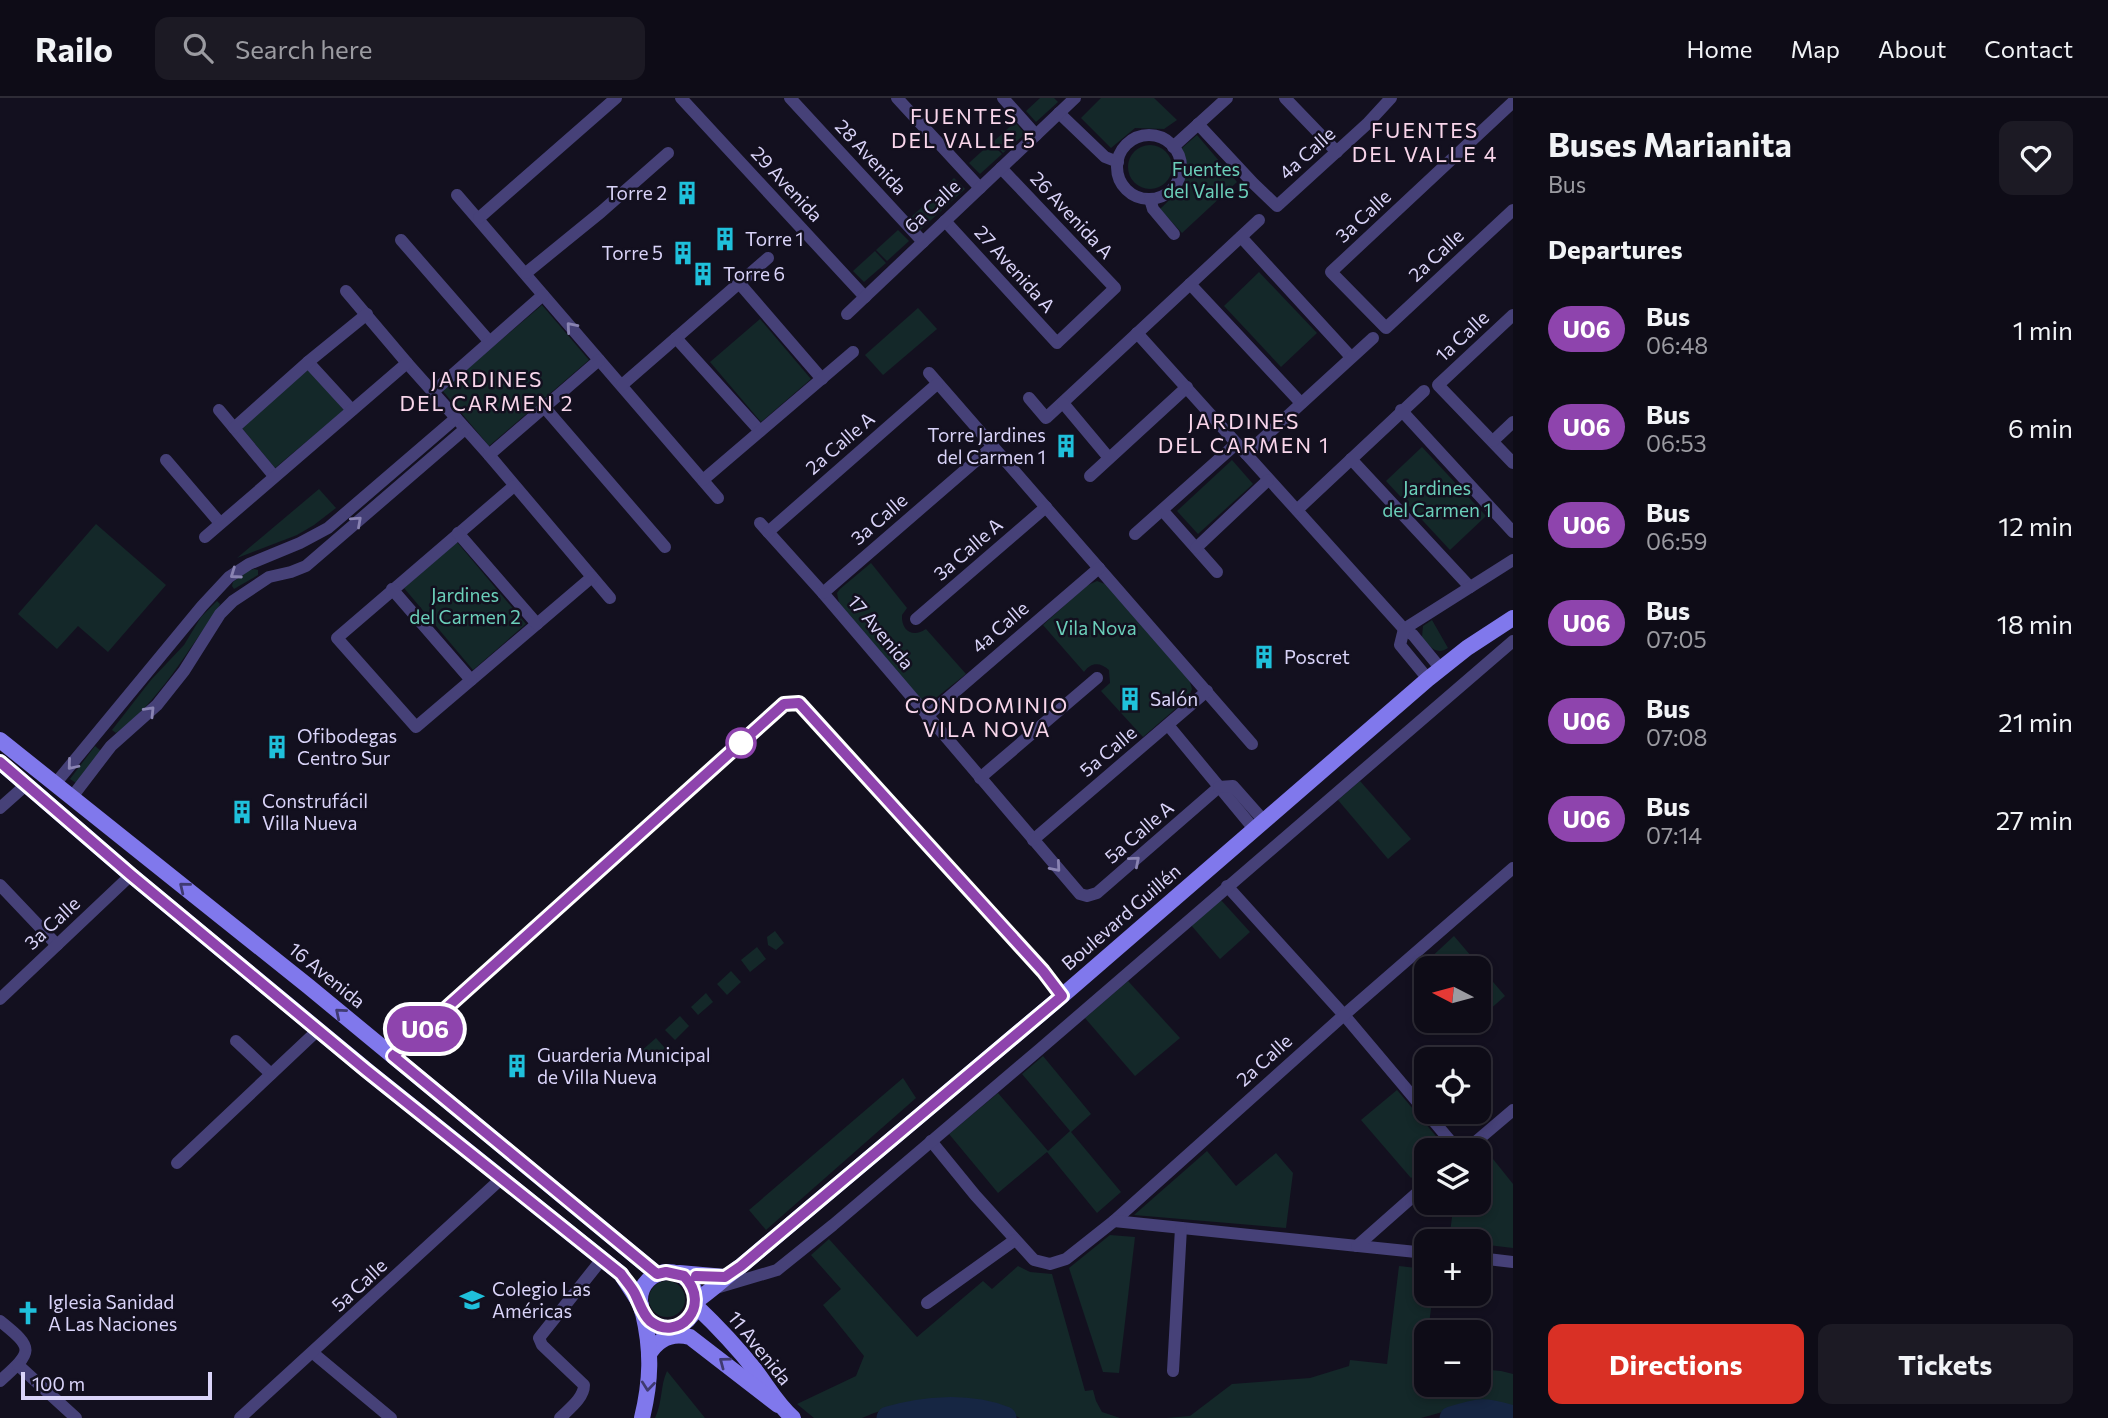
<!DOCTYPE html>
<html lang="en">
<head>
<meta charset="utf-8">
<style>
  :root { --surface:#0e0c17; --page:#1c1a24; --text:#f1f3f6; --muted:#9b9ba1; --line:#2e2c36; --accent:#d93025 }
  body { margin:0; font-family:Commissioner,sans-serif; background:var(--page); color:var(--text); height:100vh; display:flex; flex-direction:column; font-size:26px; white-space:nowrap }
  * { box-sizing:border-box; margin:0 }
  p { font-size:23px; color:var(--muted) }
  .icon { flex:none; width:38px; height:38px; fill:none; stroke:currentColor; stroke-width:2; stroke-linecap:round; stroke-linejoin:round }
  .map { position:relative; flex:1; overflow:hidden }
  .drawer { display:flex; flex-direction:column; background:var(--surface); width:595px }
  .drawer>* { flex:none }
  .badge { padding:0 14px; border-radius:23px; font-size:24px; line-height:46px }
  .needle { width:46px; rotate:276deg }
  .buttons { position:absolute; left:1414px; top:858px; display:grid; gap:14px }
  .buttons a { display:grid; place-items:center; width:77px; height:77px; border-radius:14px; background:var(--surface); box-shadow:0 4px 10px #0003,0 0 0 2px var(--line); font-size:35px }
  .scale { position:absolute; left:21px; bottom:18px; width:191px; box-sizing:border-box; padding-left:7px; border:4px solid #dad4f9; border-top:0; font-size:19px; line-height:24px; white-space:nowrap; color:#dad4f9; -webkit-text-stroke:5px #13101f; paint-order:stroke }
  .map>.badge { position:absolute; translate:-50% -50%; box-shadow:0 0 0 4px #fff }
  h2 { padding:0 35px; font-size:26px; line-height:63px }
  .round { display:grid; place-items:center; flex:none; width:74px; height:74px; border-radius:14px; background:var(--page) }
  .summary { display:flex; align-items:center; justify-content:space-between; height:119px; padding:0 35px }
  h1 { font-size:33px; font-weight:700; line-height:52px }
  .cta { display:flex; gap:14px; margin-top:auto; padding:14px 35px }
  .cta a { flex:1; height:80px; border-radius:14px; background:var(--accent); color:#fff; font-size:28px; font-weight:700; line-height:80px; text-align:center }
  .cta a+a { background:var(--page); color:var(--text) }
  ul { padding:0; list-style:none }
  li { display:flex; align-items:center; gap:21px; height:98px; padding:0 35px }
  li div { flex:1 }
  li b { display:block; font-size:26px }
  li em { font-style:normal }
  li .badge { min-width:77px; font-weight:700; text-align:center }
  header { display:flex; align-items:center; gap:42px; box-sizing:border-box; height:98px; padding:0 35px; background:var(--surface); border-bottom:2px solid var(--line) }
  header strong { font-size:33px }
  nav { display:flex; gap:38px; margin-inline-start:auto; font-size:24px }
  .search { width:490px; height:63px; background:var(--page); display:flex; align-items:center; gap:18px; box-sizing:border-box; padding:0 24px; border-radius:14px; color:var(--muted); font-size:26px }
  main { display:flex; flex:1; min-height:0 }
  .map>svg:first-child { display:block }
  .green { fill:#142829 }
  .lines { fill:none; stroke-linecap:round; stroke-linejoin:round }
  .river { stroke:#162643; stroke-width:23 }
  .street { stroke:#464178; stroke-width:12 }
  .secondary { stroke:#8078ec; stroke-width:16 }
  .oneway { stroke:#8983b2 }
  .oneway2 { stroke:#3f3a71 }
  .line-casing { stroke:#fff; stroke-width:16 }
  .line { stroke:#8e44ad; stroke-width:10 }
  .stop-dot { fill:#fff; stroke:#8e44ad; stroke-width:3.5 }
  .labels { text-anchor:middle; stroke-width:5; stroke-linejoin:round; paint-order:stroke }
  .street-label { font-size:19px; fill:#dad4f9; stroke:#13101f }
  .park-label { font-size:19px; fill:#6bcfba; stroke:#13101f }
  .poi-label { font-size:19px; fill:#dad4f9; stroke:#13101f; text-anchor:start }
  .neighbourhood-label { font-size:21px; letter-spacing:2px; fill:#f9d6eb; stroke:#13101f }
</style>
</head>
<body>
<header>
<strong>Railo</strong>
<div class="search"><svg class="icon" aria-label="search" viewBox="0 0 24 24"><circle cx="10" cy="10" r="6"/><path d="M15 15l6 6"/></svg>Search here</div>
<nav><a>Home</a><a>Map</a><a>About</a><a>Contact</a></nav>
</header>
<main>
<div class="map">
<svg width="1513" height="1320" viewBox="0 0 1513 1320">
  <rect width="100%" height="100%" fill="#13101f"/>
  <!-- green -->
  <g class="green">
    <polygon points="1040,0 1054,0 1058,4 1036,24 1026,13"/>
    <polygon points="1101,0 1154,0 1177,22 1164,31 1135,30 1111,50 1081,20"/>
    <polygon points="1015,24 1025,36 1003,55 993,44"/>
    <path d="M1197,37l40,47 -55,51 -22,-24c23,-21 27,-31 22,-61z"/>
    <polygon points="991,45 1002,56 980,76 969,65"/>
    <circle cx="1150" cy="69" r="22"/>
    <polygon points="954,80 965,91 943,111 933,100"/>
    <polygon points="931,101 942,112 920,132 909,121"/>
    <polygon points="898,132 909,143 887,163 876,152"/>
    <polygon points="875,153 886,165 864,184 853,173"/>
    <polygon points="1259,174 1317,235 1281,269 1224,208"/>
    <polygon points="542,207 589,262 489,348 442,292"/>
    <polygon points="918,210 937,231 883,277 865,257"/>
    <polygon points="760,221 811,281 761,324 710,264"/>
    <polygon points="309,271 344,312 275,370 241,329"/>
    <polygon points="1422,349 1486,418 1450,452 1386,383"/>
    <polygon points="1232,362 1253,386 1198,436 1177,413"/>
    <polygon points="319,391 336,410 314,427 297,437 237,460"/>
    <polygon points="96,426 166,487 108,554 78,528 57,551 18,516"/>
    <polygon points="457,444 526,526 473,572 404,490"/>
    <path d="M871,465l36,45 -5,7c-1,16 11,23 24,14l40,45 -34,27 -11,-1 -82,-97 -2,-10 3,-4z"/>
    <polygon points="254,471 258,472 258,477 234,491 232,488 233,484 247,473"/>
    <path d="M1097,483l8,3 84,95 3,10 -3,8 -46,40 -42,-46 9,-8 -1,-13c-9,-8 -18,-8 -25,2l-41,-47 43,-39z"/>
    <path d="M217,503l3,3 -2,5c-32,43 -58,92 -102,124l-4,-3 39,-50 33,-35 17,-28z"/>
    <path d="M1432,522l16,28c-12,8 -19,-2 -26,-11l1,-11z"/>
    <polygon points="95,648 101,653 76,685 70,681"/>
    <polygon points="1360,683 1411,741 1388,761 1338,702"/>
    <polygon points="1220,801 1250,834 1220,861 1191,827"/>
    <polygon points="775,833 784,845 776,852 768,847 767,839"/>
    <polygon points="1454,838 1505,898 1479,921 1479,870 1426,870 1426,894 1412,877"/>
    <polygon points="757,849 766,861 750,874 741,862"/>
    <polygon points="731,873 741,884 727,897 717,886"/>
    <polygon points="1128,883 1180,940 1135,978 1085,920"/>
    <polygon points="706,895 713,904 698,917 691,909"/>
    <polygon points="680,918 689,928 675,942 665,932"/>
    <polygon points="656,940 665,950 649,964 640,954"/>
    <polygon points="1043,958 1091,1016 1071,1034 1121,1094 1097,1115 1047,1054 998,1095 949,1036 998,995 1048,1053 1070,1033 1022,976"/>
    <polygon points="903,980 916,1000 766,1132 749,1112"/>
    <polygon points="1397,992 1446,1050 1444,1052 1426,1052 1426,1067 1411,1080 1361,1022"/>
    <polygon points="1485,1051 1513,1086 1513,1150 1479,1146 1479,1143 1449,1142 1454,1104 1479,1104 1479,1056"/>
    <polygon points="1207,1053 1236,1088 1276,1055 1293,1075 1286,1130 1134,1117"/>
    <polygon points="1110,1137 1135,1139 1119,1275 1103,1274 1069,1170"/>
    <polygon points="829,1141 917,1239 983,1183 992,1191 1018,1168 1030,1174 1052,1176 1085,1293 1093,1292 1096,1303 1102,1314 1120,1320 1020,1320 993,1307 949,1302 913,1304 874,1315 862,1320 814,1320 797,1306 856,1278 864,1258 823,1207 841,1191 811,1157"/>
    <polygon points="1399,1168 1426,1171 1426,1195 1433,1195 1428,1234 1426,1234 1424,1269 1426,1269 1426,1286 1479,1286 1479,1271 1501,1273 1513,1276 1513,1308 1495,1304 1464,1308 1421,1320 1166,1320 1190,1318 1232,1286 1310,1280 1349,1268 1350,1262 1387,1266"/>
    <circle cx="667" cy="1201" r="18"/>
    <path d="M667,1273l38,47h-50c8,-17 5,-32 12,-47z"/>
  </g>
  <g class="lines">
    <!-- river -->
    <g class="river">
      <path d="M888,1320c36,-11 82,-14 117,0"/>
      <path d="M1451,1320c29,-9 33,-10 62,-1"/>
    </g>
    <!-- street -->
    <g class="street">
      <polyline points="681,0 865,199"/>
      <polyline points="790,0 923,144"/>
      <polyline points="897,0 980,90"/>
      <polyline points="1003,0 1036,37"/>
      <polyline points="1285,0 1337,54"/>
      <polyline points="1513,4 1331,174 1386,230 1513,112"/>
      <polyline points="1059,15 1105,59 1118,64"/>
      <polyline points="1198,26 1253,85 1277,108 1367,26 1391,0"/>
      <circle cx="1149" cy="69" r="32"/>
      <polyline points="1173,49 1227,0"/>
      <polyline points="457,97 718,400"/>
      <polyline points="1150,101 1153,111 1174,136"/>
      <polyline points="479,120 616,0"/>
      <polyline points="945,123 1057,245 1115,190 1001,70"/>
      <polyline points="1241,139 1351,259"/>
      <polyline points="401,142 489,243"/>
      <polyline points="526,175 601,114 668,55"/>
      <polyline points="740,186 822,281"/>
      <polyline points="1190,186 1301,305"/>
      <polyline points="346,193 407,265 489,357 610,500"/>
      <polyline points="847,216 1075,0"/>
      <polyline points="1513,217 1438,287 1513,365"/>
      <polyline points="1137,235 1404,531 1413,537 1441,571"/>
      <polyline points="676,240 760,333"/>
      <polyline points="308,264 352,312"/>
      <polyline points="929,275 1252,646"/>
      <polyline points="622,287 768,160"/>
      <polyline points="434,293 543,197"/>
      <polyline points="1029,300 1046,320 1259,122"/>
      <polyline points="1063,305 1109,360"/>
      <polyline points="545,310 665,449"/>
      <polyline points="219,312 274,378"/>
      <polyline points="1401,312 1513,434"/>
      <polyline points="234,330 308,264 367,216"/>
      <polyline points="1493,343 1513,324"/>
      <polyline points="1246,356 1373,240"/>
      <polyline points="489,357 599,262"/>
      <polyline points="1351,361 1470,489"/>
      <polyline points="166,362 220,425"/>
      <polyline points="1090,378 1187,289"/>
      <polyline points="703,382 853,254"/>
      <polyline points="514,388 337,540 416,629 592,479"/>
      <polyline points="1297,412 1424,293"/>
      <polyline points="1163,413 1217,474"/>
      <polyline points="760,425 823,495 1080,796 1087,798 1097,795 1219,689"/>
      <polyline points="768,434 937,286"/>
      <polyline points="458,435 537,526"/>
      <polyline points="1135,436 1236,346"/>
      <polyline points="205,439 407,265"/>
      <polyline points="1196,450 1268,382"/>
      <polyline points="392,491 471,582"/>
      <polyline points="823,495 993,348"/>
      <polyline points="916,521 1046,409"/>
      <polyline points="1428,581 1400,547 1404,531 1513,462"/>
      <polyline points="927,618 1099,470"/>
      <polyline points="1168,627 1254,731"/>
      <polyline points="980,680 1097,580"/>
      <polyline points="55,686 202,508 229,479 249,466 300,445 328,430 456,320"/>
      <polyline points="1219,689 1233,688 1264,723"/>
      <polyline points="72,699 111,648 157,607 184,573 220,516 233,503 269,479 291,474 306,468 465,331"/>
      <polyline points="0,710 27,686"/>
      <polyline points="1033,742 1207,593"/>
      <polyline points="0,787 57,847"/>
      <polyline points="1227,788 1344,917 1458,1052"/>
      <polyline points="0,901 131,777"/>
      <polyline points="236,943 271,976"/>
      <polyline points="931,1043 975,1097 1034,1162 1050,1166 1066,1161 1114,1123 1344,917 1513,770"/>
      <polyline points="1466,1052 1513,1012"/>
      <polyline points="177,1065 318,932"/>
      <polyline points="1114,1123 1426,1155"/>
      <polyline points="1357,1148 1426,1087"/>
      <polyline points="1479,1160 1513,1164"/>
      <polyline points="716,1190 777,1172 833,1127 1040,951 1513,543"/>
      <polyline points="927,1205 1015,1142"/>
      <path d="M0,1223c35,28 33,30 0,60"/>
      <polyline points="313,1255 391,1320"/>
      <polyline points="18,1267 76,1320"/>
      <polyline points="1173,1273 1181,1130"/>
      <polyline points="240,1320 502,1080"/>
      <path d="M560,1320c9,-9 24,-20 24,-33l-42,-40 -3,-7 63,-79"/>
    </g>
    <!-- secondary -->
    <g class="secondary">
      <polyline points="0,642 308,888 657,1176"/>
      <polyline points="0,664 131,777 370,975 621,1176 641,1207"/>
      <circle cx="668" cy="1202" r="28"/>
      <polyline points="679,1175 725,1179"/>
      <path d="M696,1203c16,-11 29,-24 45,-35l321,-270 366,-317 39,-31 46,-30"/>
      <path d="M695,1207c22,21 42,42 60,65 13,17 22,34 38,48"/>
      <path d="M649,1256c9,-15 23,-22 41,-17l88,68"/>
      <path d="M642,1320c9,-37 10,-67 1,-105"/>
    </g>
  </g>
  <!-- one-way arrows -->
  <defs><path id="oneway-chevron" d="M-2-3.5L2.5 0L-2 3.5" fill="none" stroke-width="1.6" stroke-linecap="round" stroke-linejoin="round" transform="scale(1.75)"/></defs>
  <g class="oneway">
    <use href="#oneway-chevron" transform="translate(571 229) rotate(-131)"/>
    <use href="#oneway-chevron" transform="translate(357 423) rotate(-42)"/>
    <use href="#oneway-chevron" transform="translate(235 476) rotate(145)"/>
    <use href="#oneway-chevron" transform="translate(150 613) rotate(-46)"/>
    <use href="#oneway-chevron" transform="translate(72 667) rotate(130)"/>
    <use href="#oneway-chevron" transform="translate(1135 763) rotate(-41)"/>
    <use href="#oneway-chevron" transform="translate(1056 769) rotate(49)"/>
  </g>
  <g class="oneway2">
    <use href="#oneway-chevron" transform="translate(184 789) rotate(-141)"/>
    <use href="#oneway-chevron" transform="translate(340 915) rotate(-140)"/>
    <use href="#oneway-chevron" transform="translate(724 1264) rotate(-143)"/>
    <use href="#oneway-chevron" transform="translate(648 1288) rotate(96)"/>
  </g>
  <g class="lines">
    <!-- line casing -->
    <g class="line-casing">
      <path id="line" d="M0,664l131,113 235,195 255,204c4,6 9,11 13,18 5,9 8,22 16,29 28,22 63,-15 34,-45l-18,-4 -9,2 -264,-218 391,-352 15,-1 244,268 19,25 -321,270 -16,11 -29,-1"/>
    </g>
    <!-- line -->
    <use href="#line" class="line"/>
  </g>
  <!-- icons -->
  <defs>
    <g id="building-bare" transform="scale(1.89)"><path d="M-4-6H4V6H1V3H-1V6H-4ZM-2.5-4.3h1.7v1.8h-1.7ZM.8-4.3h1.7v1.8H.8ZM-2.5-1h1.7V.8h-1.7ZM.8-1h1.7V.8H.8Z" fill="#1fc0db" stroke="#13101f" stroke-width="2.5" paint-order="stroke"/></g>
    <g id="school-bare" transform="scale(1.89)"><path d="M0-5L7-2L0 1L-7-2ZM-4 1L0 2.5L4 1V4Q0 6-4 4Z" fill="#1fc0db" stroke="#13101f" stroke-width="2.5" paint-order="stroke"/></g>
    <g id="church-bare" transform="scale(1.89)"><path d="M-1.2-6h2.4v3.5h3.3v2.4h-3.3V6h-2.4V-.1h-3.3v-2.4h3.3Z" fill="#1fc0db" stroke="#13101f" stroke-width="2.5" paint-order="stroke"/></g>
  </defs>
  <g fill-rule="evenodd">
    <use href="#building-bare" x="687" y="95"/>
    <use href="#building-bare" x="725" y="141"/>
    <use href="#building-bare" x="683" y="155"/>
    <use href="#building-bare" x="703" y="176"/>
    <use href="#building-bare" x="1066" y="348"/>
    <use href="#building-bare" x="1264" y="559"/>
    <use href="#building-bare" x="1130" y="601"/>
    <use href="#building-bare" x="277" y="649"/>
    <use href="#building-bare" x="242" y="714"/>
    <use href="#building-bare" x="517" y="968"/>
    <use href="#school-bare" x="472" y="1202"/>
    <use href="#church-bare" x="28" y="1215"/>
  </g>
  <!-- markers -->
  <circle class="stop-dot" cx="741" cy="645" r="14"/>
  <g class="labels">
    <!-- street labels -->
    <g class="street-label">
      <text transform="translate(1307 55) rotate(-42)" y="7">4a Calle</text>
      <text transform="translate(871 59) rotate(47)" y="7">28 Avenida</text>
      <text transform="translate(787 86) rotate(47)" y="7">29 Avenida</text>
      <text transform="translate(932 108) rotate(-43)" y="7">6a Calle</text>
      <text transform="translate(1072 117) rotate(47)" y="7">26 Avenida A</text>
      <text transform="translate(1363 118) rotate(-43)" y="7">3a Calle</text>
      <text transform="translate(1436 157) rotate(-43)" y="7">2a Calle</text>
      <text transform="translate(1015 171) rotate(48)" y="7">27 Avenida A</text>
      <text transform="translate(1462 238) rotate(-43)" y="7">1a Calle</text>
      <text transform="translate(840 345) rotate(-41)" y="7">2a Calle A</text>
      <text transform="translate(879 421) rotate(-41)" y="7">3a Calle</text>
      <text transform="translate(968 451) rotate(-41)" y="7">3a Calle A</text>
      <text transform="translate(1000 529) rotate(-41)" y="7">4a Calle</text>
      <text transform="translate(881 534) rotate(50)" y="7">17 Avenida</text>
      <text transform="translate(1108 653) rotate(-40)" y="7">5a Calle</text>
      <text transform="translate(1139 734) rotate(-41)" y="7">5a Calle A</text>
      <text transform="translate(1121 819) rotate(-41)" y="7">Boulevard Guillén</text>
      <text transform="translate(52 825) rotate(-43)" y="7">3a Calle</text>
      <text transform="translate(327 877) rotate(39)" y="7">16 Avenida</text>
      <text transform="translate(1264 962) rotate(-42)" y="7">2a Calle</text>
      <text transform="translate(359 1187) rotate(-43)" y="7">5a Calle</text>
      <text transform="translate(760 1250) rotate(51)" y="7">11 Avenida</text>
    </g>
    <!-- park labels -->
    <g class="park-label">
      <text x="1206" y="78">Fuentes<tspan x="1206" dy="22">del Valle 5</tspan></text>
      <text x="1437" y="397">Jardines<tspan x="1437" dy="22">del Carmen 1</tspan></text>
      <text x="465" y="504">Jardines<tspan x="465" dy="22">del Carmen 2</tspan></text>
      <text x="1096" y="537">Vila Nova</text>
    </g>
    <!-- poi labels -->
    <g class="poi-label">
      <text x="667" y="102" text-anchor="end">Torre 2</text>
      <text x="745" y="148">Torre 1</text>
      <text x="663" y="162" text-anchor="end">Torre 5</text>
      <text x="723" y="183">Torre 6</text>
      <text x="1046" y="344" text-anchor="end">Torre Jardines<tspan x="1046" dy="22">del Carmen 1</tspan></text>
      <text x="1284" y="566">Poscret</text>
      <text x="1150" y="608">Salón</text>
      <text x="297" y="645">Ofibodegas<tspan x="297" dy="22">Centro Sur</tspan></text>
      <text x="262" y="710">Construfácil<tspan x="262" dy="22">Villa Nueva</tspan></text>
      <text x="537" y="964">Guarderia Municipal<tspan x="537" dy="22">de Villa Nueva</tspan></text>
      <text x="492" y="1198">Colegio Las<tspan x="492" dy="22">Américas</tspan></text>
      <text x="48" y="1211">Iglesia Sanidad<tspan x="48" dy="22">A Las Naciones</tspan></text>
    </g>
    <!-- neighbourhood labels -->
    <g class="neighbourhood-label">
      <text x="964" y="26">FUENTES<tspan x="964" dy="24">DEL VALLE 5</tspan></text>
      <text x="1425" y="40">FUENTES<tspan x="1425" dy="24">DEL VALLE 4</tspan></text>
      <text x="487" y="289">JARDINES<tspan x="487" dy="24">DEL CARMEN 2</tspan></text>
      <text x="1244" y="331">JARDINES<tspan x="1244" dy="24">DEL CARMEN 1</tspan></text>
      <text x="987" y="615">CONDOMINIO<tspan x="987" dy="24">VILA NOVA</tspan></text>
    </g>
  </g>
</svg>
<div class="buttons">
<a><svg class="needle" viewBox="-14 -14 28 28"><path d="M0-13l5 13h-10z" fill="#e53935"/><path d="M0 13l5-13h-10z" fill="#9b9ba1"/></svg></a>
<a><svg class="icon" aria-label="locate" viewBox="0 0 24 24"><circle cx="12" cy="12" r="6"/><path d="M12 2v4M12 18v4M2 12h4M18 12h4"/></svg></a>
<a><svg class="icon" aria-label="layers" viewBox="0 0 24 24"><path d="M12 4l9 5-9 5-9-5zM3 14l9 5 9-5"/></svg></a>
<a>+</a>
<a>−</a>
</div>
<div class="scale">100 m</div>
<b class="badge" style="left:425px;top:931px;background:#8e44ad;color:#fff">U06</b>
</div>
<section class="drawer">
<div class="summary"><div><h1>Buses Marianita</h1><p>Bus</p></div><a class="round"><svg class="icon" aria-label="heart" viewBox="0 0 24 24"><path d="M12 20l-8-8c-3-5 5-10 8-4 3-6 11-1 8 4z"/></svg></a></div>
<h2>Departures</h2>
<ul>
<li><span class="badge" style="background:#8e44ad;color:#fff">U06</span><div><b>Bus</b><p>06:48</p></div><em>1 min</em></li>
<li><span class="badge" style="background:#8e44ad;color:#fff">U06</span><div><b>Bus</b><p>06:53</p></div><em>6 min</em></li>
<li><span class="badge" style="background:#8e44ad;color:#fff">U06</span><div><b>Bus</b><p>06:59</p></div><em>12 min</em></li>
<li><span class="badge" style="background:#8e44ad;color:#fff">U06</span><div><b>Bus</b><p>07:05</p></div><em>18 min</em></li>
<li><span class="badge" style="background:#8e44ad;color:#fff">U06</span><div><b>Bus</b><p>07:08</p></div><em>21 min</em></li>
<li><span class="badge" style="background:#8e44ad;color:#fff">U06</span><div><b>Bus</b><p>07:14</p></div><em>27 min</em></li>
</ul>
<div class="cta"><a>Directions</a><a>Tickets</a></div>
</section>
</main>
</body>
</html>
